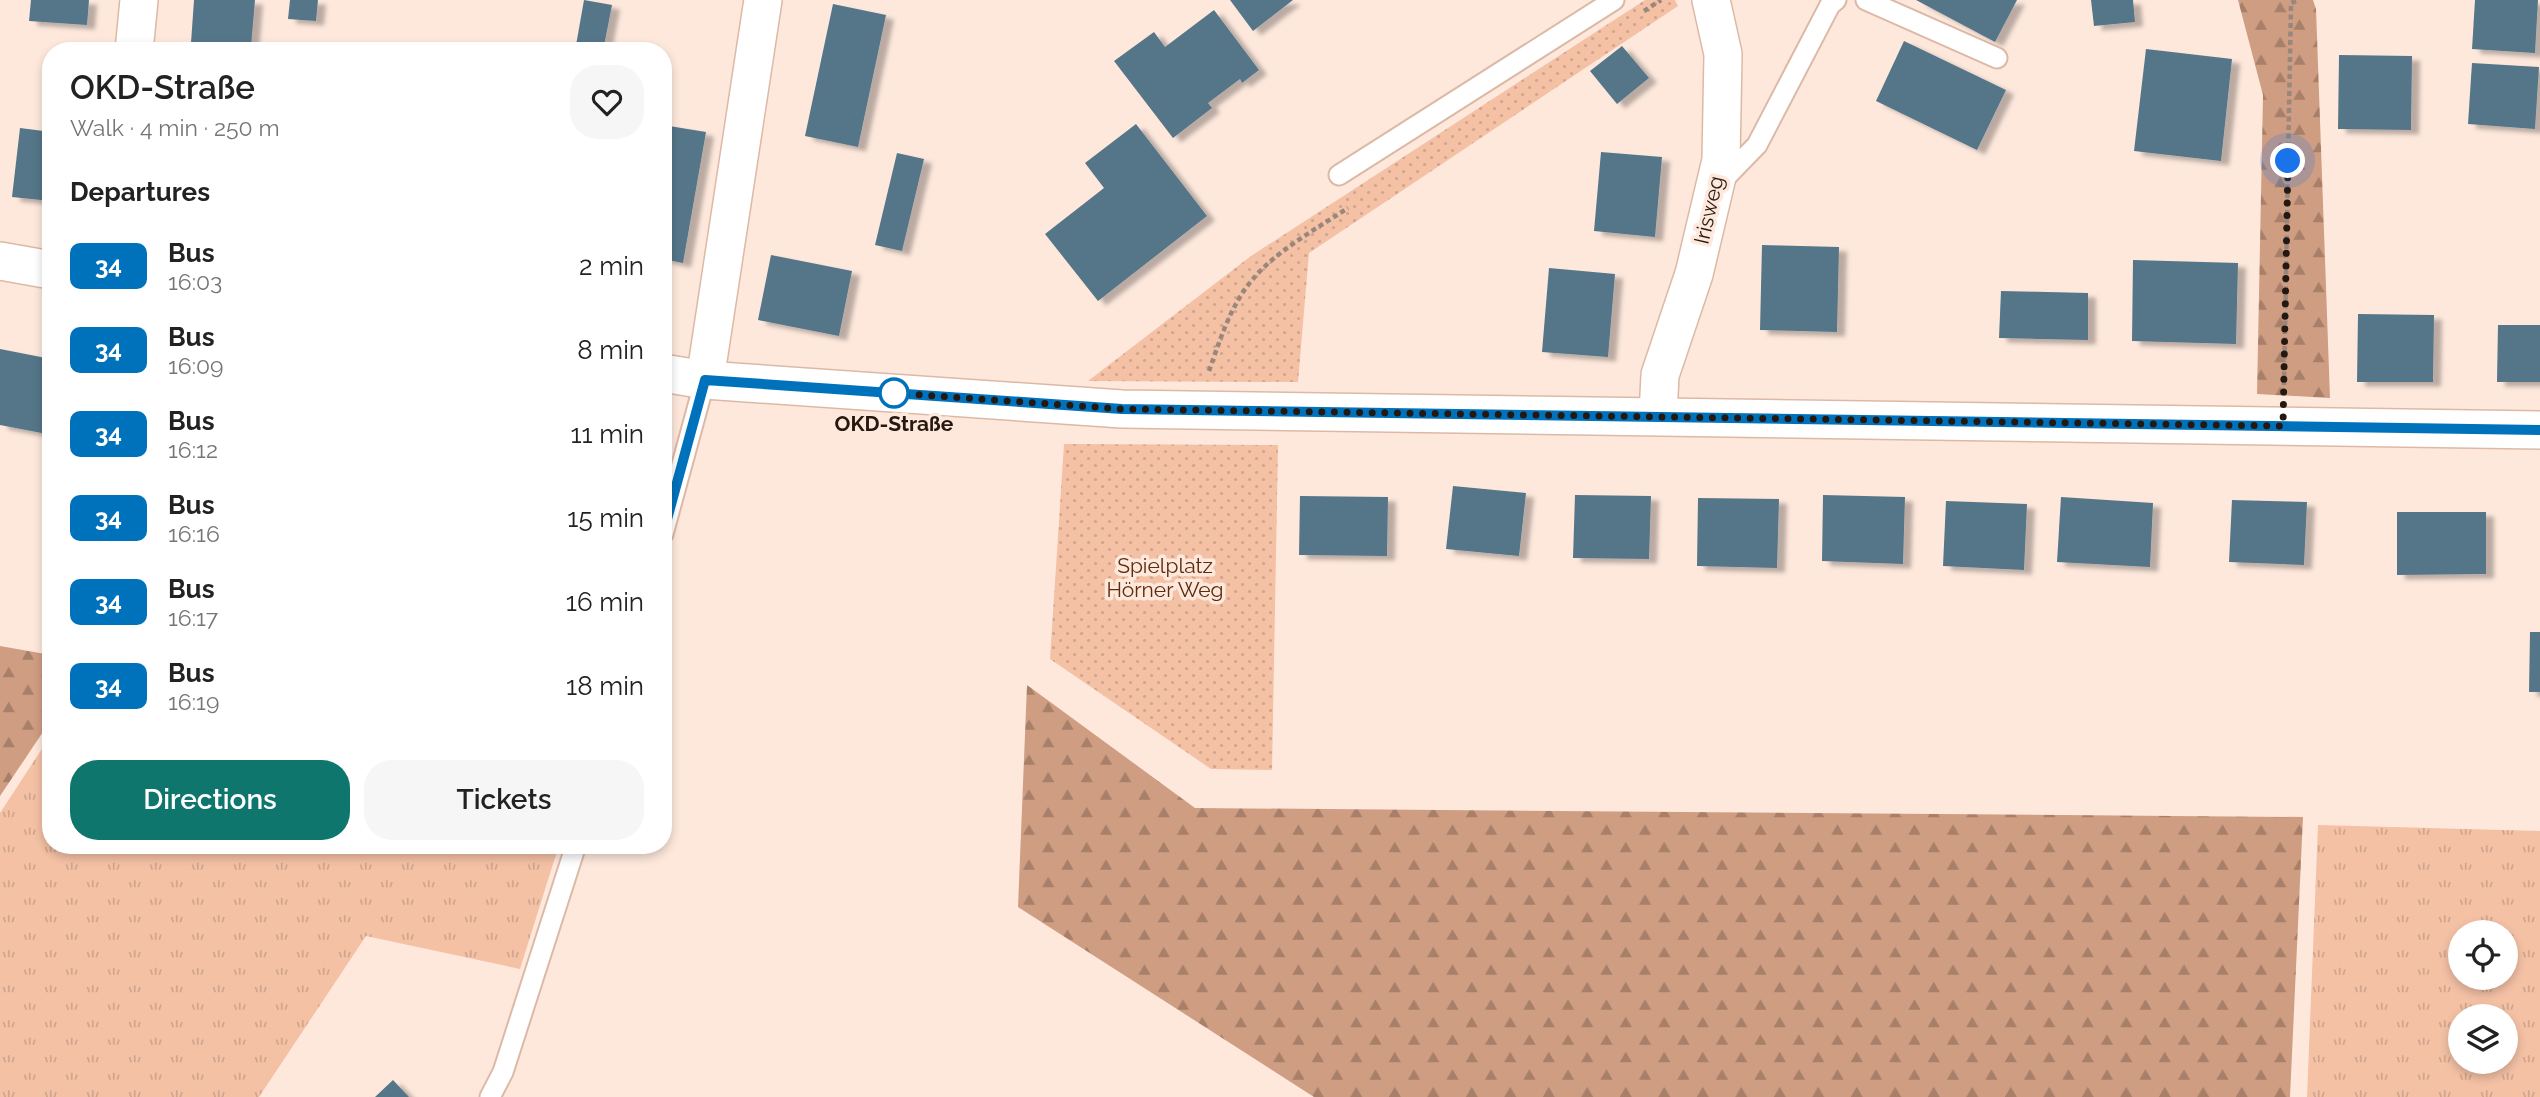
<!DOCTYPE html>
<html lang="en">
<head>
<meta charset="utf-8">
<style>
  :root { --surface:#fff; --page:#f6f6f6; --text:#222; --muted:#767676; --accent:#0f766e }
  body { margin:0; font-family:Raleway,sans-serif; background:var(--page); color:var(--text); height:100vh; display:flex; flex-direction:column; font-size:26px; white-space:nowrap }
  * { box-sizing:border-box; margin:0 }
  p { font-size:23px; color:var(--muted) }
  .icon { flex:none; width:38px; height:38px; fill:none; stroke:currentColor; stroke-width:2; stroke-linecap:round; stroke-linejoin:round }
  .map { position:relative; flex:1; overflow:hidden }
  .details { position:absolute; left:42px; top:42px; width:630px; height:812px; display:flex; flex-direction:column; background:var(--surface); border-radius:28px; box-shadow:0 4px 10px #0003 }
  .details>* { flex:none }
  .badge { padding:0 14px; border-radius:10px; font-size:24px; line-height:46px }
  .fabs { position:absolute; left:2448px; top:920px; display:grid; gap:14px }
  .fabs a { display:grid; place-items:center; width:70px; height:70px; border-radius:50%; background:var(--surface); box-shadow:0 4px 10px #0003; font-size:35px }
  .you { position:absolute; width:35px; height:35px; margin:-18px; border:5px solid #fff; border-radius:50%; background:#1a73e8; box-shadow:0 0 0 10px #1a73e833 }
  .map>.badge { position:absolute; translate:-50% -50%; box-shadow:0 0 0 4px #fff }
  h2 { padding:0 28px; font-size:26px; line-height:63px }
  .round { display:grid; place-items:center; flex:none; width:74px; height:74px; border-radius:28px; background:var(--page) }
  .summary { display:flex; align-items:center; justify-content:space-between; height:119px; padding:0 28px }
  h1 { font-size:33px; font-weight:600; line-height:52px }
  .cta { display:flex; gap:14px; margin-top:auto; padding:14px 28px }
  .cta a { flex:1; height:80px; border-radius:28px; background:var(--accent); color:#fff; font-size:28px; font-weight:600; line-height:80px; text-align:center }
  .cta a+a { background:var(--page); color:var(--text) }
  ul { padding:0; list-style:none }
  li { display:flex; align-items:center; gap:21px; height:84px; padding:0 28px }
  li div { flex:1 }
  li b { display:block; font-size:26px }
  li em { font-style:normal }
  li .badge { min-width:77px; font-weight:700; text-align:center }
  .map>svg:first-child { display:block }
  .grass { fill:url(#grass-tufts); fill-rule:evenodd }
  .forest { fill:url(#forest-firs) }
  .park { fill:url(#park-dots) }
  .building { fill:#547689; filter:url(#shadow) }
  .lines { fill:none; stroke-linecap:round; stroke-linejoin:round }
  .service-casing { stroke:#dcb9a6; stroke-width:23 }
  .minor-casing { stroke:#dcb9a6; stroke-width:40 }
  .path { stroke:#99877d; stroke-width:4.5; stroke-dasharray:5 3.5; stroke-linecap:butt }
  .service { stroke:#fff; stroke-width:19 }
  .minor { stroke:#fff; stroke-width:37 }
  .line-casing { stroke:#fff; stroke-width:16 }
  .line { stroke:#0072bc; stroke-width:10 }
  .walk { stroke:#251811; stroke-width:7; stroke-dasharray:0 12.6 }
  .stop-dot { fill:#fff; stroke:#0072bc; stroke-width:3.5 }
  .labels { text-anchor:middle; stroke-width:7; stroke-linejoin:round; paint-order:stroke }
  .street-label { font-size:21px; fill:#251811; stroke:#fee8dc }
  .stop-label { font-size:21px; font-weight:bold; fill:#251811; stroke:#fee8dc }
  .park-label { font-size:21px; fill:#5b2c0e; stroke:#fee8dc }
</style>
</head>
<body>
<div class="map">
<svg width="2540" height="1097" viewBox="0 0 2540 1097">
  <defs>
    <pattern id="grass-tufts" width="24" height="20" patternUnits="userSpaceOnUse" patternTransform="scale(1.75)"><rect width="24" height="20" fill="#f4c1a5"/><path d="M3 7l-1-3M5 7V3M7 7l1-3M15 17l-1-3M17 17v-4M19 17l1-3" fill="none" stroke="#d1a58d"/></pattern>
    <pattern id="forest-firs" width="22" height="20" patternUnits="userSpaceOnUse" patternTransform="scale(1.75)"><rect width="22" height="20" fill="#cf9d82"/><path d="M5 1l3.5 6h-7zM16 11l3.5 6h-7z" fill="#a87f69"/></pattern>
    <pattern id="park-dots" width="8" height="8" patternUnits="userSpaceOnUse" patternTransform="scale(1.75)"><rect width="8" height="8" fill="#f4c1a5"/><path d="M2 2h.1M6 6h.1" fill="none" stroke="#d1a58d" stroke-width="1.8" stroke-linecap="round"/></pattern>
    <filter id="shadow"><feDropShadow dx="8" dy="4.5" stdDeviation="2" flood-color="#0004"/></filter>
  </defs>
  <rect width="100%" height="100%" fill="#fee8dc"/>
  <!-- grass -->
  <g class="grass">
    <polygon points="51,735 51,845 559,845 520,969 366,936 259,1097 0,1097 0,813"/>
    <path d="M2318,825l222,6v266h-233zM2460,933h46v45h-46zM2460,1017h46v45h-46z"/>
  </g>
  <!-- forest -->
  <g class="forest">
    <polygon points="2238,0 2313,0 2316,9 2330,398 2257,394 2263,95"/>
    <polygon points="0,646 51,655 51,720 0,796"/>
    <polygon points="1027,685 1195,808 2303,817 2290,1097 1314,1097 1018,907"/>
  </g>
  <!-- park -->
  <g class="park">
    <polygon points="1645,0 1675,0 1678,6 1309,253 1298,382 1088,381 1251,256"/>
    <polygon points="1064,444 1278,445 1272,770 1211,769 1050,659"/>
  </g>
  <!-- building -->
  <g class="building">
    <polygon points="31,0 89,0 87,25 29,21"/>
    <polygon points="194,0 255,0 251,47 191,43"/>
    <polygon points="290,0 318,0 316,21 288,19"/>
    <polygon points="584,0 612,5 603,51 575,51"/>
    <polygon points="1230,0 1293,0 1253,31"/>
    <polygon points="1916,0 2017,0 1995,42"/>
    <polygon points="2091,0 2133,0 2135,22 2094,26"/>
    <polygon points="2475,0 2538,0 2535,53 2472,49"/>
    <polygon points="833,4 886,15 858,147 805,136"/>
    <polygon points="1214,10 1259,70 1242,83 1240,79 1208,103 1212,108 1173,138 1114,61 1154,32 1165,47"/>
    <polygon points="1904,41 2006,90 1977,150 1876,101"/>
    <polygon points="1622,46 1649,78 1617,104 1590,71"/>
    <polygon points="2146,49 2232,59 2221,161 2134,151"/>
    <polygon points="2339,55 2412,56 2411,130 2338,129"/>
    <polygon points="2472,63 2539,67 2535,129 2468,124"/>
    <polygon points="1136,124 1207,216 1098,301 1045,234 1104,188 1085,163"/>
    <polygon points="663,125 706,132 683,263 663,259"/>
    <polygon points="20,128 51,132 51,201 12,197"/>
    <polygon points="1601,152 1662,157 1655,237 1594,231"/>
    <polygon points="897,153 924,159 902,251 875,245"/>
    <polygon points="1762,245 1839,247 1837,332 1760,330"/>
    <polygon points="771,255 852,271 839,336 758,320"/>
    <polygon points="2133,260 2238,263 2236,344 2132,341"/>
    <polygon points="1549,268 1615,274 1608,357 1542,352"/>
    <polygon points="2001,291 2088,293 2088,340 1999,338"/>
    <polygon points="2358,314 2434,315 2433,382 2357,382"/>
    <polygon points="2498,325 2540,325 2540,382 2497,382"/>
    <polygon points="0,349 51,359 51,412 47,434 0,425"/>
    <polygon points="1453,486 1526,493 1519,556 1446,549"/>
    <polygon points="1575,495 1651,496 1649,559 1573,558"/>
    <polygon points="1823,495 1905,497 1903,564 1822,561"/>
    <polygon points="1300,496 1388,497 1387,556 1299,555"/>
    <polygon points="2061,497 2153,503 2150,567 2057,562"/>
    <polygon points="1698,498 1779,499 1777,568 1697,566"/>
    <polygon points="2232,500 2307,502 2304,565 2229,562"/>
    <polygon points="1946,501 2027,504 2024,570 1943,566"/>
    <polygon points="2397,512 2486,512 2486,574 2397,575"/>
    <polygon points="2530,632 2540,632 2540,692 2529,692"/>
    <polygon points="393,1080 409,1097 375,1097"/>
  </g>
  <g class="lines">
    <!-- service casing -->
    <g class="service-casing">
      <g id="service">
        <polyline points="1866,0 1997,58"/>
        <polyline points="1339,175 1614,0"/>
        <polyline points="1723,180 1757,145 1830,5 1836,0"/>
        <polyline points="663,534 705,380"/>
        <polyline points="490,1097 503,1072 576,845"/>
      </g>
    </g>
    <!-- minor casing -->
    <g class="minor-casing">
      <g id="minor">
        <polyline points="134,51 139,0"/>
        <polyline points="0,261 51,270"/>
        <polyline points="663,373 705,380 1122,409 2540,430"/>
        <polyline points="705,380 763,0"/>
        <polyline points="1658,415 1660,375 1694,274 1721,160 1723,54 1711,0"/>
      </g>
    </g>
    <!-- path -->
    <g class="path">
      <polyline points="1644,11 1661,0"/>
      <path d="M1209,371c11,-31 22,-67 44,-92 23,-28 66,-52 95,-71"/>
      <polyline points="2284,385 2291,3 2299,0"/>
    </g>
    <!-- service -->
    <use href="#service" class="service"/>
    <!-- minor -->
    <use href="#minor" class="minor"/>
  </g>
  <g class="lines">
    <!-- line casing -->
    <g class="line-casing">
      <polyline id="line" points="663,534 705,380 1122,409 2540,430"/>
    </g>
    <!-- line -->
    <use href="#line" class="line"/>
    <!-- walk -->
    <polyline class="walk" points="894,393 1122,409 2283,426 2288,161"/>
  </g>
  <!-- markers -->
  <circle class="stop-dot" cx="894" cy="393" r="14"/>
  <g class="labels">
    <!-- street labels -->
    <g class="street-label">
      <text transform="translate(1709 210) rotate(-77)" y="7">Irisweg</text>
    </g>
    <!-- stop labels -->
    <g class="stop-label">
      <text x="894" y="431">OKD-Straße</text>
    </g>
    <!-- park labels -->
    <g class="park-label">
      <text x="1165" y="573">Spielplatz<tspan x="1165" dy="24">Hörner Weg</tspan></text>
    </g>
  </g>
</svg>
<div class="fabs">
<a><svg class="icon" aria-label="locate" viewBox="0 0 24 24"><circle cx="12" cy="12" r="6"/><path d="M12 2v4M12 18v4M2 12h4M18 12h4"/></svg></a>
<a><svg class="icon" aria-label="layers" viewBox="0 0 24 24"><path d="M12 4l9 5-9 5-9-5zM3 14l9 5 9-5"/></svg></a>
</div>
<div class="you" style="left:2288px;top:161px"></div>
<section class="details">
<div class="summary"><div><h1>OKD-Straße</h1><p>Walk · 4 min · 250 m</p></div><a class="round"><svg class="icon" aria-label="heart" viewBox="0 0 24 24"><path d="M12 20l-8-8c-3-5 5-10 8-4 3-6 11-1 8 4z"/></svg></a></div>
<h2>Departures</h2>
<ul>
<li><span class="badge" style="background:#0072bc;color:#fff">34</span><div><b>Bus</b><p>16:03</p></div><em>2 min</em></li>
<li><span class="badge" style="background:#0072bc;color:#fff">34</span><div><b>Bus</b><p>16:09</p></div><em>8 min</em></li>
<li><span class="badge" style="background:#0072bc;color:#fff">34</span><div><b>Bus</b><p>16:12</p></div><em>11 min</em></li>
<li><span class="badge" style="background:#0072bc;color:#fff">34</span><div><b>Bus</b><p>16:16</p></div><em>15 min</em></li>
<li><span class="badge" style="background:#0072bc;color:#fff">34</span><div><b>Bus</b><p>16:17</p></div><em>16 min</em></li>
<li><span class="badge" style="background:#0072bc;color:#fff">34</span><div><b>Bus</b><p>16:19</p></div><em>18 min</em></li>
</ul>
<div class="cta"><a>Directions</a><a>Tickets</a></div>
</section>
</div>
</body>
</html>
